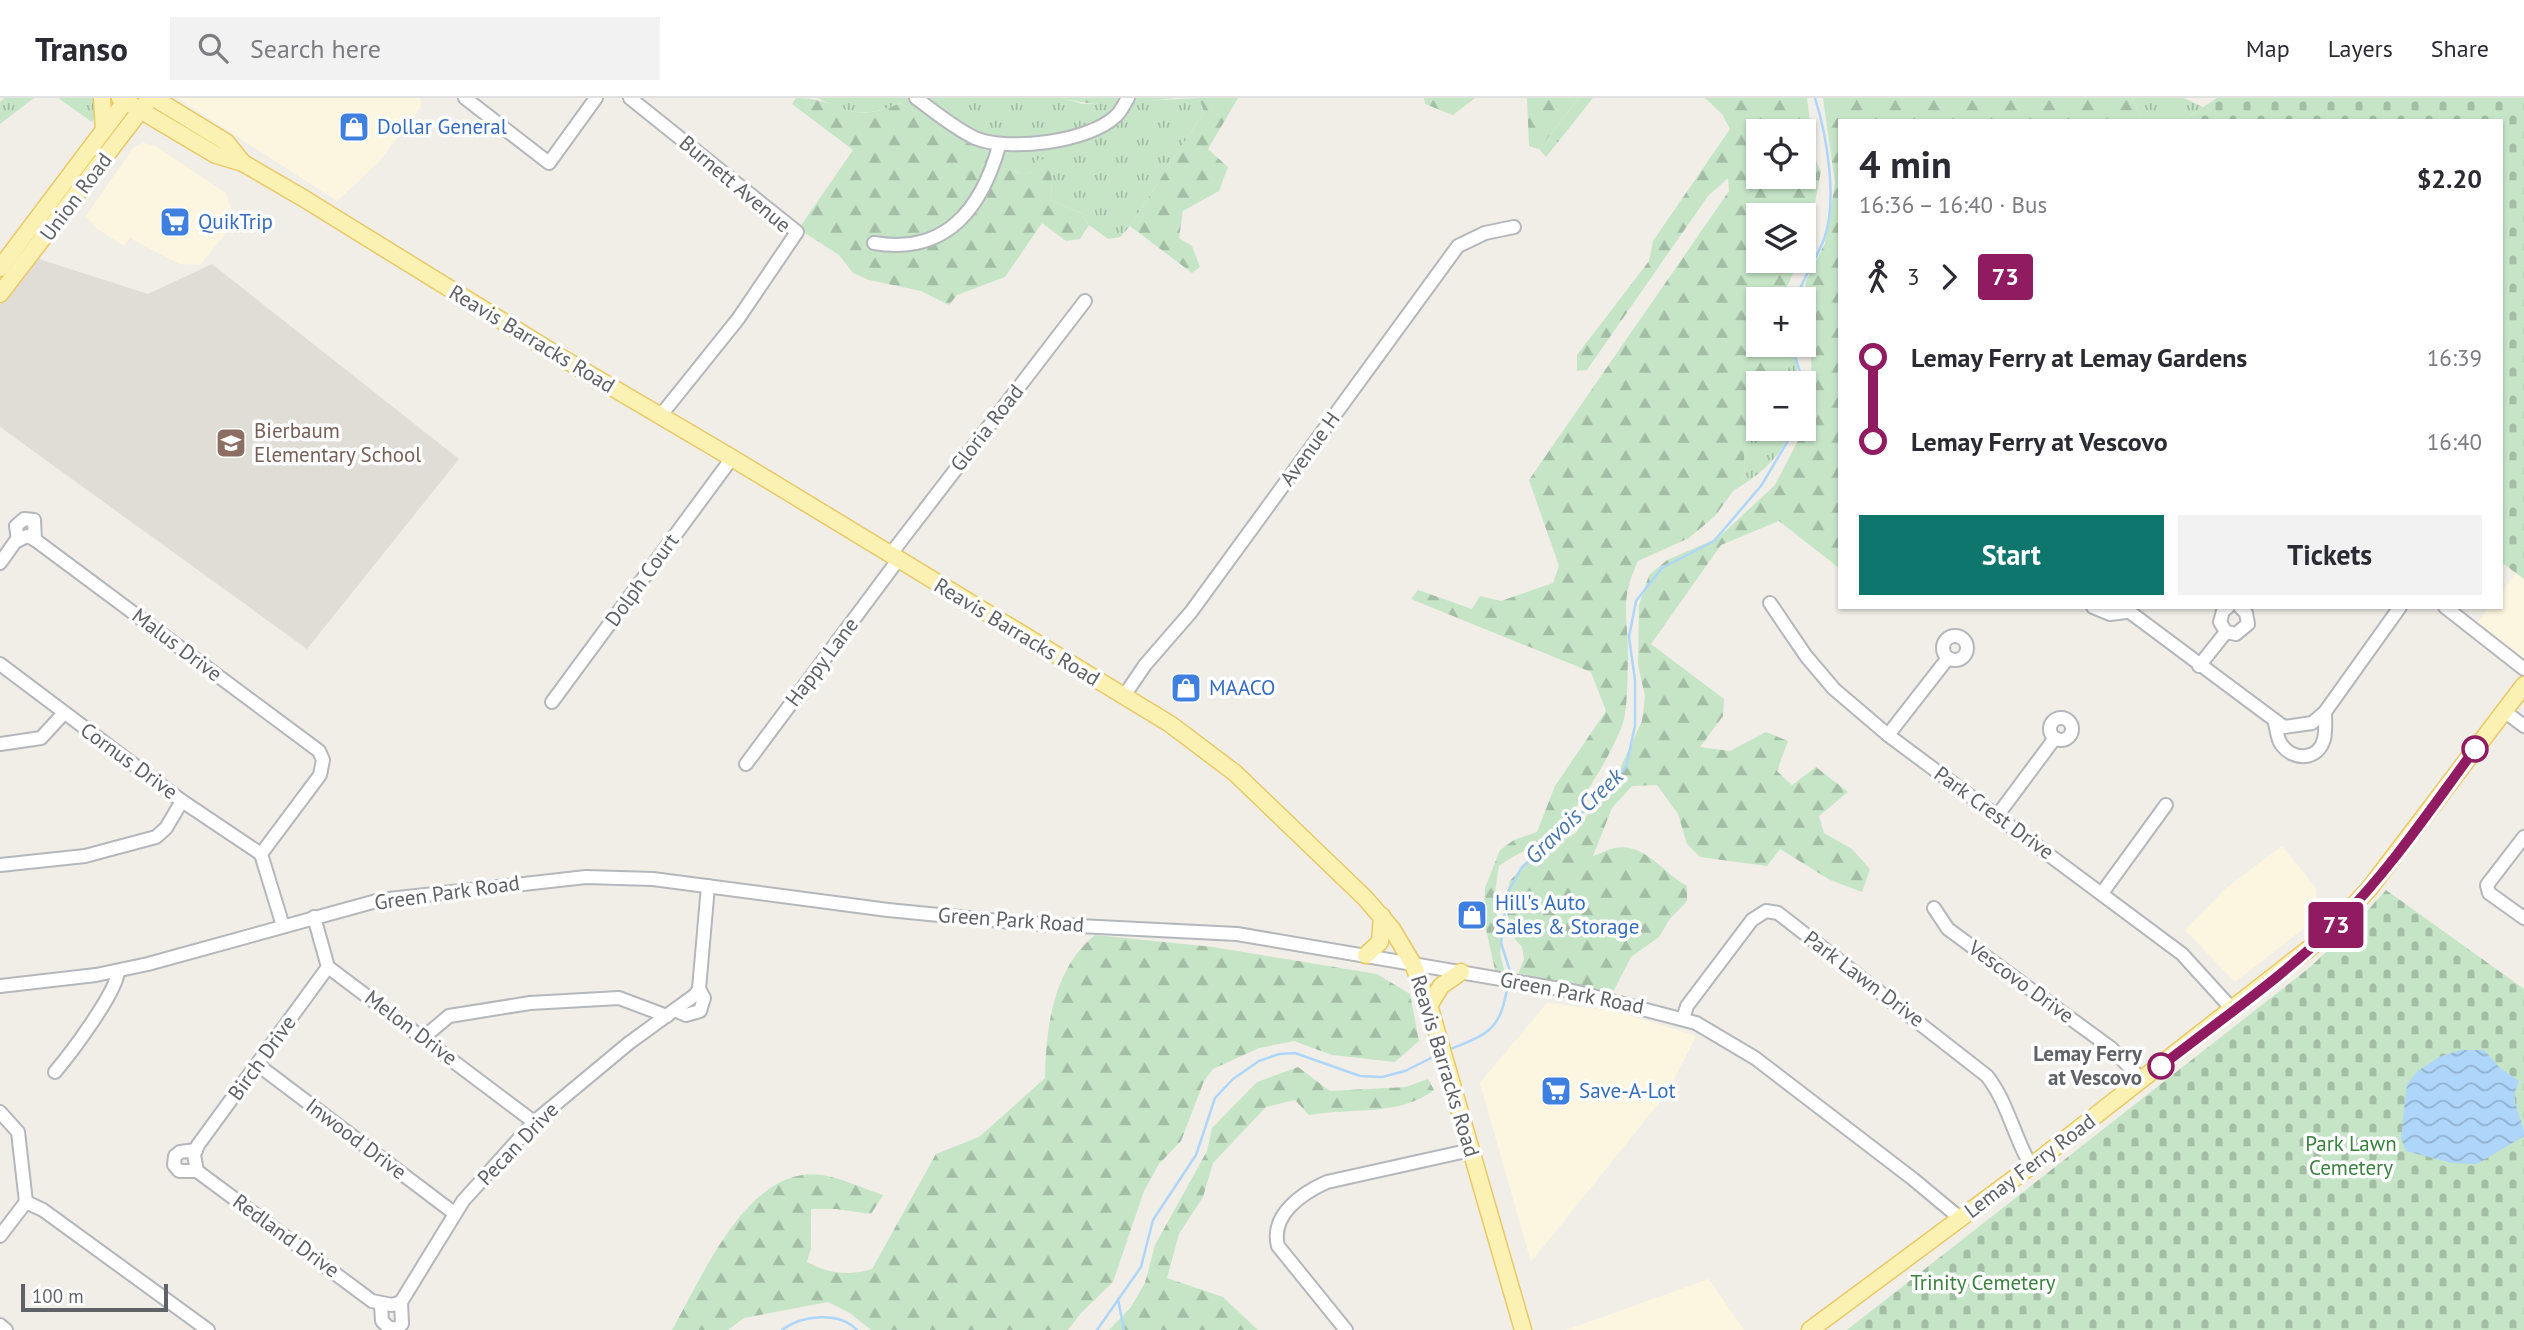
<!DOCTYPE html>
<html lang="en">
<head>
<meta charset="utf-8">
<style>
  :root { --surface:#fff; --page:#f2f2f3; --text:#2b2b33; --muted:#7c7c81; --line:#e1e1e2; --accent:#0f766e }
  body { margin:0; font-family:"PT Sans",sans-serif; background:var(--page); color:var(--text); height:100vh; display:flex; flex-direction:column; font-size:26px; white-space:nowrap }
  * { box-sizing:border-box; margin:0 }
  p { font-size:23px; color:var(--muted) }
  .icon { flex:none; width:38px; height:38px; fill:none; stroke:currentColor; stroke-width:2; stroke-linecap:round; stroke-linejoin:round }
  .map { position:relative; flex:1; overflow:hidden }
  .panel { position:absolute; left:1838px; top:21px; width:665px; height:490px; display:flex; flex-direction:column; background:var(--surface); border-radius:0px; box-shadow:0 2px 5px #0004 }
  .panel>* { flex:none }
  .badge { padding:0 14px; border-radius:5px; font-size:24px; line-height:46px }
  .buttons { position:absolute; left:1746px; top:21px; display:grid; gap:14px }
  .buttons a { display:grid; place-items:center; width:70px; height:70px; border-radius:0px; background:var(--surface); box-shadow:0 2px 5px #0004; font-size:35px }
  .scale { position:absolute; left:21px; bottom:18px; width:147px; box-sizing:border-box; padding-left:7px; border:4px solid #5f6266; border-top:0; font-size:19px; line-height:24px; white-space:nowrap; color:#5f6266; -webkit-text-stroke:5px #fff; paint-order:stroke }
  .map>.badge { position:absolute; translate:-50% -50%; box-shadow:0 0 0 4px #fff }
  .legs { display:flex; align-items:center; gap:10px; height:77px; padding:0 21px; font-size:23px }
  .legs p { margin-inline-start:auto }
  .overview { display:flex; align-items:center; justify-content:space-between; height:119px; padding:0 21px }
  h1 { font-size:38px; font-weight:700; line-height:52px }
  .button { display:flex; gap:14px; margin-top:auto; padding:14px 21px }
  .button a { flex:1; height:80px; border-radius:0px; background:var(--accent); color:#fff; font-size:28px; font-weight:700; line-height:80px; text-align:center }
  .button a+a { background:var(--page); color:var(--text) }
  ul { padding:0 21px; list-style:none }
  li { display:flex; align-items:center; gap:24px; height:84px; font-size:26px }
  li i { display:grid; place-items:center; width:10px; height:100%; margin:0 9px; background:currentColor }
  li i::after { content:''; width:18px; height:18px; margin:-9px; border:5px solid; border-radius:50%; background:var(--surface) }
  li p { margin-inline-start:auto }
  li:first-child i { background:linear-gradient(#0000 50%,currentColor 0) }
  li:last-child i { background:linear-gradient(currentColor 50%,#0000 0) }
  header { display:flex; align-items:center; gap:42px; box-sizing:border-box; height:98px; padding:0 35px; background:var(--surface); border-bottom:2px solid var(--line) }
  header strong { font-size:33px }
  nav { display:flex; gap:38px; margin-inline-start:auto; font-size:24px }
  .search { width:490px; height:63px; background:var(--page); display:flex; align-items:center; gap:18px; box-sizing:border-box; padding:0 24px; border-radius:0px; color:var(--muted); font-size:26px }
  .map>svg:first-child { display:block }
  .commercial { fill:#fcf6e0 }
  .education { fill:#e0ddd6 }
  .grass { fill:url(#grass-tufts) }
  .forest { fill:url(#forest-firs); fill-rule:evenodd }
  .cemetery { fill:url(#cemetery-stones) }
  .water { fill:url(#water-waves) }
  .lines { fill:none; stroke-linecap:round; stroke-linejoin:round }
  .stream { stroke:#aed6fa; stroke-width:2.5 }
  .minor-casing { stroke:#b4b7bb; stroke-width:16 }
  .major-casing { stroke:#e9c967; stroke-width:19 }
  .minor { stroke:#fff; stroke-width:12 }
  .major { stroke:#faf1b2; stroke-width:16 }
  .line-1-casing { stroke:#fff; stroke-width:16 }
  .line-1 { stroke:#901b61; stroke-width:10 }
  .stop-1-dot { fill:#fff; stroke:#901b61; stroke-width:3.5 }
  .labels { text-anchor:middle; stroke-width:7; stroke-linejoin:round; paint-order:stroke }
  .shop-label { font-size:21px; fill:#366cbe; stroke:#fff; text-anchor:start }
  .street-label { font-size:21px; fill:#5f6266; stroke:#fff }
  .education-label { font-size:21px; fill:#785e54; stroke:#fff; text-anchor:start }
  .stop-label { font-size:21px; font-weight:bold; fill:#5f6266; stroke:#fff; text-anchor:end }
  .park-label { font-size:21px; fill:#3b8140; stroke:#fff }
  .water-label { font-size:23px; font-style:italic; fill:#4a77ac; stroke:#fff }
</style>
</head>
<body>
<header>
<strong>Transo</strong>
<div class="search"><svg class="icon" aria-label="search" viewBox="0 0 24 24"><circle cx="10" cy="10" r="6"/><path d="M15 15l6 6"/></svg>Search here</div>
<nav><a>Map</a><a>Layers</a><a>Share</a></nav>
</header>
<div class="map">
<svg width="2524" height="1232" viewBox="0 0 2524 1232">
  <defs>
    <pattern id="grass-tufts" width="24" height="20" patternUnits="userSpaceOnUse" patternTransform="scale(1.75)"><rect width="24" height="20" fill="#c6e5c7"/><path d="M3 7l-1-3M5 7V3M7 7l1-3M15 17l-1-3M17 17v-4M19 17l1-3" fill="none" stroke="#a4bda5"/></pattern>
    <pattern id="forest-firs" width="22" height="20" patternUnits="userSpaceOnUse" patternTransform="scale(1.75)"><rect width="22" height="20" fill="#c6e5c7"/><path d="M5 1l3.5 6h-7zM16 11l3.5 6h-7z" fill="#a4bda5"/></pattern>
    <pattern id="cemetery-stones" width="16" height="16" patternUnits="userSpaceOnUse" patternTransform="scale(1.75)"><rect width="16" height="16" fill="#c6e5c7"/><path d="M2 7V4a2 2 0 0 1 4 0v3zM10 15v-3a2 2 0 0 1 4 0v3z" fill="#a4bda5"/></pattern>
    <pattern id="water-waves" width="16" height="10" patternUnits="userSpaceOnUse" patternTransform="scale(1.75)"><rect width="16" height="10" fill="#aed6fa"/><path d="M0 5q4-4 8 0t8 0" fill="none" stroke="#91b1ce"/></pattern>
  </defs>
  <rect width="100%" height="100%" fill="#f0eee7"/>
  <!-- commercial -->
  <g class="commercial">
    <polygon points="177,0 420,0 421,9 378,65 337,103"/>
    <polygon points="143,45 156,48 226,95 235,124 200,167 179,166 130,140 124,148 96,130 86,118 133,50"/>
    <polygon points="2516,475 2524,481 2524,564 2476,526 2489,509 2501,509 2501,495"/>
    <polygon points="2282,748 2316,790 2317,820 2235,884 2185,832 2225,791"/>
    <polygon points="1547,905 1616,913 1696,938 1667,995 1531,1164 1480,985"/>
    <polygon points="1709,1181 1744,1232 1566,1232"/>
  </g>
  <!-- education -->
  <polygon class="education" points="36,160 148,196 212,166 459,361 307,551 0,329 0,207"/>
  <!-- grass -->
  <g class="grass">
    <polygon points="4,0 34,0 0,26 0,4"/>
    <polygon points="58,0 94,0 99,15 92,24"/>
    <path d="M818,0h245l19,6 117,-6 5,14 -74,114 -10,11 -12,2 -19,-14 -9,-12 -29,-13 1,-20 -19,-8 -10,2 -20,-6 -18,-19 -36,-16 -21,-22 -10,2 -18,-10c-30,14 -54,12 -82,-5z"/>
    <polygon points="1579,0 1593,0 1546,59 1539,51"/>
    <polygon points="2132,0 2184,0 2203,9 2182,23 2143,23"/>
    <polygon points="1782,247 1791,247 1797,267 1797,285 1779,285 1788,269"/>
    <path d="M1784,331h6c-7,28 -33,48 -57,62l12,-16 -1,-21 10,-22z"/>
  </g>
  <!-- forest -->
  <g class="forest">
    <path d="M796,0c46,0 51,29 104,5l18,10 10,-2c21,21 30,23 54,37 19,11 25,30 51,24l5,-13 9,1 5,20 -1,20 29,13 9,12 -9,14 -14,2 -24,-18 -37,54 -48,18 -8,10 -28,-14 -52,-11 -16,-7 -14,-18 -34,-22 -3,-9 51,-74 -61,-46z"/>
    <path d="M1063,0h112c-37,4 -76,11 -112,0z"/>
    <polygon points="1199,0 1238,0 1208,51 1228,69 1219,93 1183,113 1179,140 1192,148 1200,169 1192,175 1130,128 1204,14"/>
    <polygon points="1424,0 1475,0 1453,17 1425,6"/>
    <polygon points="1527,0 1579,0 1539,51 1529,48"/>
    <path d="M1705,0h102l7,59 7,14 -9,48 -8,17v-21h-45v46h39l-16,38h-23v46h23l6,22 -9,16h-20v46h25l-30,4 -10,21 1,21 -30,41 -26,22 -51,23c-20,44 -9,55 -10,99 -1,19 0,40 -4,59 -6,25 -44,87 -62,106 -18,19 -43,26 -63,41 -4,23 -8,46 5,66l-4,21 5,21 -10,-4 -11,-50 1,-32 15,-38 14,-10 23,-8 18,-46 51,-75 -15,-39 -180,-73 7,-9 54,19 8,-13 21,5 52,-18 6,-17 -30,-86 200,-289 -1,-13 -20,18 -121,174 -10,1v-16l72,-94 4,-20 77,-112 -8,-15zM1759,33h45v46h-45z"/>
    <path d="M1823,0h309l11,23h-304v447l-60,-47 -58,24 -70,99 73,55 -1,17 -23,31 30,4 36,-19 22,9 -11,30 15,14 24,-18 32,25 -29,24 5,17 28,16 18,20 -8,23 -32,-12 -50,-31 -13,17 -67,-9 -13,-13 -9,-30 -21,-29 -25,1 -20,22 -19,48c7,-2 14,-6 21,-8 31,-6 49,25 73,38v15l-18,19 -10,17 -28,20 -19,37 -95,-17 7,-18 -2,-12 -9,-10 -9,-36 6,-20 18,-21 27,-18 21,-9 14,-23 19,-18 33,-71 3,-25 -7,-31 1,-60 10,-30 18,-15 51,-22 57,-53 29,-56 8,-25 -1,-50 -7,-26v-29l2,-18 19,-38 10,-60z"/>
    <path d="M1095,837l118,12 164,27 33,20 9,47 -24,21 -63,-7 -38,-14 -35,7 -46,21 -9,12 -23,60 -22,23 -15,27 -31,91 -32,31 -13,17h-197l-21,-17 -22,-11 -84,16 -16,12h-56c30,-52 76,-166 150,-155 20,3 42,14 61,20l-12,19 -35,-5h-25v39l-4,14c21,12 42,14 65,7l64,-115 43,-17 66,-59c1,-51 8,-109 50,-143z"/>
    <path d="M1298,969l32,24 76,-4 22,-8 6,11c-33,26 -85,18 -125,25l-14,-15 -29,7 -53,56 -10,34 -24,37 -12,44 56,19 35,33h-149l22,-23 14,-24 10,-38 52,-94 5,-23 45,-46z"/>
  </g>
  <!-- cemetery -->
  <g class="cemetery">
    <polygon points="2217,0 2524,0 2524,481 2501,464 2501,23 2182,23"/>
    <polygon points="2386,792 2524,891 2524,1232 1847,1232 2309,870 2350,832"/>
  </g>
  <!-- water -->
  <path class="water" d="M2461,952h23l15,17 20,14c-1,4 -3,7 -4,11 -2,16 9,29 9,44l-47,28 -25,-1 -46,-12 -5,-13 6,-54 11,-13 21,-14z"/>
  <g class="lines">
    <!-- stream -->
    <g class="stream">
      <path d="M1796,201c7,-21 20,-39 28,-60 14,-38 3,-103 -9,-141"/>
      <polyline points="1792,247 1803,285"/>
      <polyline points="1804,290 1804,295"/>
      <polyline points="1509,879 1510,873 1501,845 1507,796 1522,769 1592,706 1626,669 1635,628 1635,582 1629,539 1636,503 1662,470 1714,443 1761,388 1795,331"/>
      <path d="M1448,952c42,-17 52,-19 60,-66"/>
      <polyline points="1118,1201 1124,1232"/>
      <path d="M782,1232c20,-15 57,-19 75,0"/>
      <polyline points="1097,1232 1141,1169 1153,1122 1196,1057 1215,1000 1233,981 1259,963 1279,956 1295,955 1360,978 1382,979 1405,973 1439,956"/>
    </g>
    <!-- minor casing -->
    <g class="minor-casing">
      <g id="minor">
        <polyline points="465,0 549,65 596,0"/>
        <polyline points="630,0 797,134 738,221 661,317"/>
        <path d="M916,0c19,14 38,30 59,40 33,14 114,4 141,-22 5,-4 8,-12 12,-18"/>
        <path d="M874,145c71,12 107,-33 125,-97"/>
        <polyline points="18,442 16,428 24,421 34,422 35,442"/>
        <polyline points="890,457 1085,203"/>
        <polyline points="0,465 15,444 27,438 34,441 319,653 323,662 320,677 261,756 283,828"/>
        <polyline points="1770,505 1806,558 1834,591 1888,637 2182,856 2233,912"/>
        <polyline points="2093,509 2110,516 2126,514"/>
        <polyline points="2123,509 2284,629 2312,625 2325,614 2400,509"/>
        <polyline points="2228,509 2223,513 2220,524 2226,534 2236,536 2248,526 2246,515 2240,509"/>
        <polyline points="2445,509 2524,571"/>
        <circle cx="1955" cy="550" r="12"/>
        <polyline points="0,566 182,703 261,756"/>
        <polyline points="2199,568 2226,534"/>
        <polyline points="1124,598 1145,567 1191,514 1458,148 1485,135 1514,129"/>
        <polyline points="552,604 732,360"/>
        <polyline points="2504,613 2524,628"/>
        <circle cx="2061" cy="631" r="11"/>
        <path d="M2275,625c2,7 2,15 6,21 12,17 37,17 43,-5 2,-8 1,-19 1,-27"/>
        <polyline points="1888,637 1948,560"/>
        <polyline points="0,646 41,640 64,615"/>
        <polyline points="746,666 898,462"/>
        <polyline points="1997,718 2055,640"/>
        <polyline points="2524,739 2487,787 2489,795 2524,820"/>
        <polyline points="0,767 85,758 156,739 166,730 182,703"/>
        <polyline points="2102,795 2166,707"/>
        <polyline points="1934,810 1948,831 2111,950 2142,982"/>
        <polyline points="314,819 328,869 534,1024"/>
        <polyline points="328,869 198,1047 194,1057 197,1073 372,1203 392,1207 401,1204 463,1103 534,1024 629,945 695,897 699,891 708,788"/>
        <polyline points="0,888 96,877 148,866 380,802 586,779 653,781 888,812 1020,825 1237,836 1577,894 1696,925 1755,960 1913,1081 1961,1121"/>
        <polyline points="677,913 686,917 700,913 704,900 699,891"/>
        <path d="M1683,921l4,-13 65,-86 14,-9 12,2 209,163c21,27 27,61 44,90"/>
        <polyline points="424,939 449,918 530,905 619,900 667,918"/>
        <polyline points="258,967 454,1115"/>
        <path d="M55,974c16,-19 62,-80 63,-101"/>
        <polyline points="0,1014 18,1034 26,1104"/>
        <polyline points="196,1052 180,1054 175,1058 174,1067 179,1073 197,1073"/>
        <polyline points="26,1104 43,1112 208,1232"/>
        <polyline points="0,1138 26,1104"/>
        <polyline points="381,1207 382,1223 388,1229 396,1231 402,1226 401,1204"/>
        <polyline points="0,1227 6,1232"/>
        <path d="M1346,1232l-68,-84c-8,-31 24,-53 49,-64l144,-32"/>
      </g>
    </g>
    <!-- major casing -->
    <g class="major-casing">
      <g id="major">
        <polyline points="102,0 104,32"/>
        <polyline points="120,0 216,57 243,65 303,100 557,257 732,360 1170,626 1235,675 1365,800 1392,831 1413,866 1431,914 1523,1232"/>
        <polyline points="154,0 226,44 243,65"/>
        <polyline points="0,170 128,0"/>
        <polyline points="0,196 150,0"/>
        <polyline points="1366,857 1380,844 1382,818"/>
        <polyline points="1429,908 1441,888 1461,874"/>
        <polyline points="1810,1232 2031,1068 2325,838 2369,791 2524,587"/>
      </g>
    </g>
    <!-- minor -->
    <use href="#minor" class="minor"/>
    <!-- major -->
    <use href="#major" class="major"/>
  </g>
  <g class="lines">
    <!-- line-1 casing -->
    <g class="line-1-casing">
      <path id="line-1" d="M2161,968c60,-47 125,-91 178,-145 51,-51 93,-114 136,-172"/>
    </g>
    <!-- line-1 -->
    <use href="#line-1" class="line-1"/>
  </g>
  <!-- icons -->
  <defs>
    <g id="shop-square" transform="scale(1.575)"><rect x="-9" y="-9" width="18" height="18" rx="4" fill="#3f7fe0" stroke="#fff"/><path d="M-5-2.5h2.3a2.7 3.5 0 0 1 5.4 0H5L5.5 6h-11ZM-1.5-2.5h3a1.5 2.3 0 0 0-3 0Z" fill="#fff"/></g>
    <g id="supermarket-square" transform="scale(1.575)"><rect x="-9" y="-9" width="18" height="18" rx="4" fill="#3f7fe0" stroke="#fff"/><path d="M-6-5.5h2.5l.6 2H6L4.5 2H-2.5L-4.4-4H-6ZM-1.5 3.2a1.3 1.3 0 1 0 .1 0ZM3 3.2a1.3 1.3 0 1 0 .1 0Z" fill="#fff"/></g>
    <g id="school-square" transform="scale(1.575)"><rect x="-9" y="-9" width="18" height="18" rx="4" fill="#8d6e63" stroke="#fff"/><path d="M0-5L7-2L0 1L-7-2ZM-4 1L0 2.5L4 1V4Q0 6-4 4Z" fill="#fff"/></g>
  </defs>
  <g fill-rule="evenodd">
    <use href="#shop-square" x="354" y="29"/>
    <use href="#supermarket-square" x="175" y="124"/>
    <use href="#school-square" x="231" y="345"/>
    <use href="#shop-square" x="1186" y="590"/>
    <use href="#shop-square" x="1472" y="817"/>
    <use href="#supermarket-square" x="1556" y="993"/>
  </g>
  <!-- markers -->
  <g class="stop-1-dot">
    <circle cx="2475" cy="651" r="12"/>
    <circle cx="2161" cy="968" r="12"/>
  </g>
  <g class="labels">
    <!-- shop labels -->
    <g class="shop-label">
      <text x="377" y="36">Dollar General</text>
      <text x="198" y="131">QuikTrip</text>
      <text x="1209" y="597">MAACO</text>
      <text x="1495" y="812">Hill's Auto<tspan x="1495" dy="24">Sales &amp; Storage</tspan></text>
      <text x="1579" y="1000">Save-A-Lot</text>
    </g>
    <!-- street labels -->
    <g class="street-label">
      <text transform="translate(735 86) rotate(40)" y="7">Burnett Avenue</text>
      <text transform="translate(76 99) rotate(-53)" y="7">Union Road</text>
      <text transform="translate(532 241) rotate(31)" y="7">Reavis Barracks Road</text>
      <text transform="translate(987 330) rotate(-52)" y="7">Gloria Road</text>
      <text transform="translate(1310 351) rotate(-54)" y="7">Avenue H</text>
      <text transform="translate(642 482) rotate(-54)" y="7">Dolph Court</text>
      <text transform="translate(1017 534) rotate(31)" y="7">Reavis Barracks Road</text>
      <text transform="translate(177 547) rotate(37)" y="7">Malus Drive</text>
      <text transform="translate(822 564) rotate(-53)" y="7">Happy Lane</text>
      <text transform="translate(129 663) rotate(36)" y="7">Cornus Drive</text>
      <text transform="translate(1994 715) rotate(36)" y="7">Park Crest Drive</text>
      <text transform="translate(447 795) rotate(-8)" y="7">Green Park Road</text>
      <text transform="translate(1011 822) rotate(4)" y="7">Green Park Road</text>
      <text transform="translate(1864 881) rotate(37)" y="7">Park Lawn Drive</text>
      <text transform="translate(2021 884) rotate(36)" y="7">Vescovo Drive</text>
      <text transform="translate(1572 895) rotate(11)" y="7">Green Park Road</text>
      <text transform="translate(411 930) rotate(37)" y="7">Melon Drive</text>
      <text transform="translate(262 960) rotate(-54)" y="7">Birch Drive</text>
      <text transform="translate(1445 968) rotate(73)" y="7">Reavis Barracks Road</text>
      <text transform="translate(356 1041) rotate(37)" y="7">Inwood Drive</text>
      <text transform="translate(518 1046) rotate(-46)" y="7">Pecan Drive</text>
      <text transform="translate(2030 1068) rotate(-37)" y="7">Lemay Ferry Road</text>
      <text transform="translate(286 1138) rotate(36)" y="7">Redland Drive</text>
    </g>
    <!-- education labels -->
    <g class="education-label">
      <text x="254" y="340">Bierbaum<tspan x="254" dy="24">Elementary School</tspan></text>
    </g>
    <!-- stop labels -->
    <g class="stop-label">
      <text x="2142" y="963">Lemay Ferry<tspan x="2142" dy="24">at Vescovo</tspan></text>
    </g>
    <!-- park labels -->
    <g class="park-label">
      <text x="2351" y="1053">Park Lawn<tspan x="2351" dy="24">Cemetery</tspan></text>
      <text x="1983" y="1192">Trinity Cemetery</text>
    </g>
    <!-- water labels -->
    <g class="water-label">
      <text transform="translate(1574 718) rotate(-44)" y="8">Gravois Creek</text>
    </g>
  </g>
</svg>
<div class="buttons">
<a><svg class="icon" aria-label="locate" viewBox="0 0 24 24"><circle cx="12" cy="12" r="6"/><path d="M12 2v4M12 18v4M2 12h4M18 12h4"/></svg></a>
<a><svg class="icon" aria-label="layers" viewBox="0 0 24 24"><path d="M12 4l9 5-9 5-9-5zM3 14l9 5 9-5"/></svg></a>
<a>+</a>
<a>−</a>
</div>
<div class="scale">100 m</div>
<b class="badge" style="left:2336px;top:827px;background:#901b61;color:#fff">73</b>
<section class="panel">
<div class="overview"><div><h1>4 min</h1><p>16:36 – 16:40 · Bus</p></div><b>$2.20</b></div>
<div class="legs"><svg class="icon" aria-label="walk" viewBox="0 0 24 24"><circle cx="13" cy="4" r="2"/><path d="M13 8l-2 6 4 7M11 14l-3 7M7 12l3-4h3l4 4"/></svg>3<svg class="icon" aria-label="forward" viewBox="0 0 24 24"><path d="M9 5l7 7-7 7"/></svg><b class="badge" style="background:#901b61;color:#fff">73</b></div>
<ul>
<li><i style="color:#901b61"></i><b>Lemay Ferry at Lemay Gardens</b><p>16:39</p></li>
<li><i style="color:#901b61"></i><b>Lemay Ferry at Vescovo</b><p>16:40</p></li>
</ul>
<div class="button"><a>Start</a><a>Tickets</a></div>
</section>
</div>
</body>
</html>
